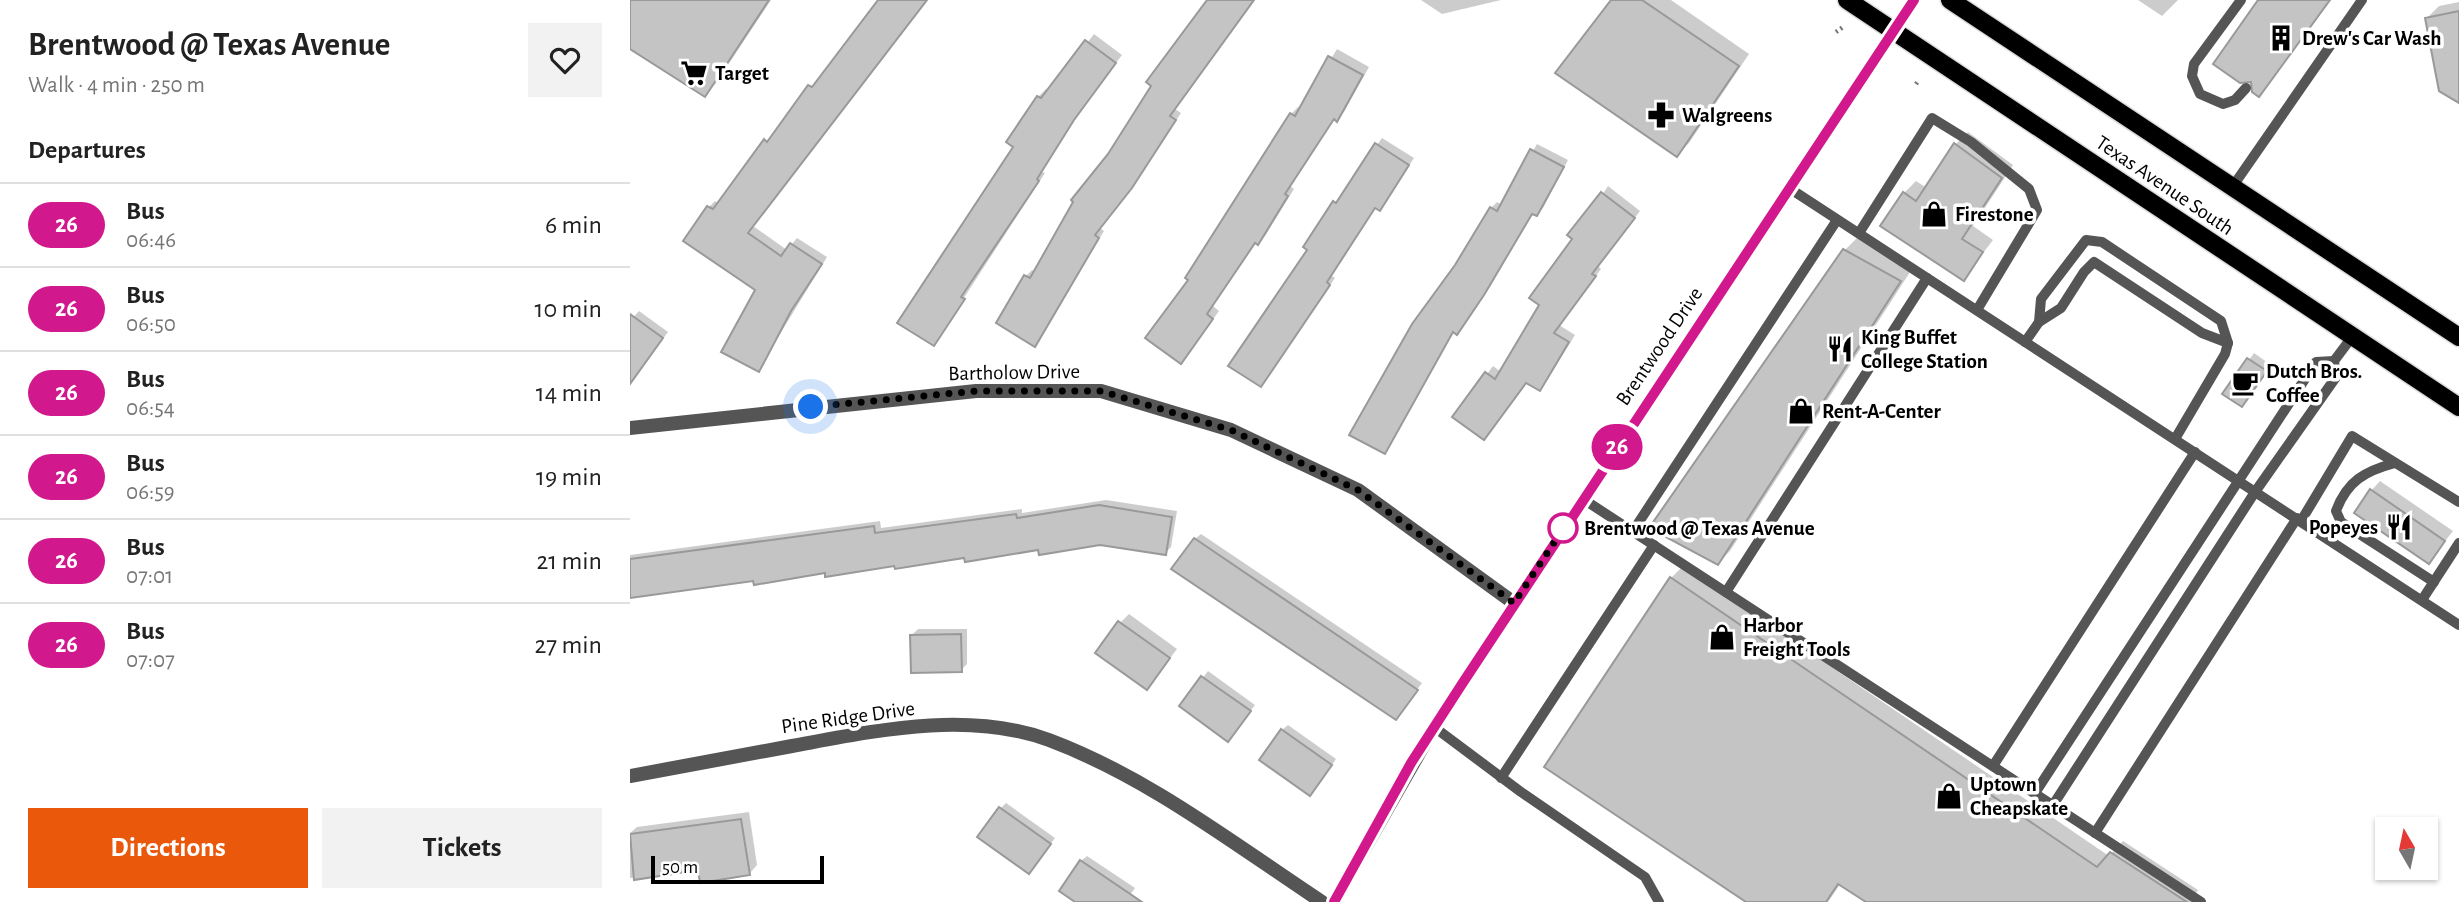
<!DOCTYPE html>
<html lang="en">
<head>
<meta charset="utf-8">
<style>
  :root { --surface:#fff; --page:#f2f2f2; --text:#222; --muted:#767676; --line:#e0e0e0; --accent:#ea580c }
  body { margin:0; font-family:"Alegreya Sans",sans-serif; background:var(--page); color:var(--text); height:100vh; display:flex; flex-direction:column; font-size:26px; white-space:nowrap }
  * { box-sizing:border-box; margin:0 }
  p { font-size:23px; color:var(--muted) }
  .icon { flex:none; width:38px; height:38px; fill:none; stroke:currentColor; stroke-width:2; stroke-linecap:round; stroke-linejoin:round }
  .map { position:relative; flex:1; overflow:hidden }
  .drawer { display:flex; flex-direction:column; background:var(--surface); width:630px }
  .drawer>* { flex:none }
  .badge { padding:0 14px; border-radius:23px; font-size:24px; line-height:46px }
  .needle { width:46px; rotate:351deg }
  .buttons { position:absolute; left:1745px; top:817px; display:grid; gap:14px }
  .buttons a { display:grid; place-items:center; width:63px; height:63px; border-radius:0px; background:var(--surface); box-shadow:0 2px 5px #0004; font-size:35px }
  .scale { position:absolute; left:21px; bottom:18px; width:173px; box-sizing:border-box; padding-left:7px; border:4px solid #000; border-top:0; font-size:19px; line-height:24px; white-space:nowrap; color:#000; -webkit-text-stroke:5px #fff; paint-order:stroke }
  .you { position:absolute; width:35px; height:35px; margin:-18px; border:5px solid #fff; border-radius:50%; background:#1a73e8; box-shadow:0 0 0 10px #1a73e833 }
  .map>.badge { position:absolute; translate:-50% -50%; box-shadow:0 0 0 4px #fff }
  h2 { padding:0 28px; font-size:26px; line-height:63px }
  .round { display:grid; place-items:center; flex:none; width:74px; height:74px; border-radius:0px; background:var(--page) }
  .overview { display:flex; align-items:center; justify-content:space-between; height:119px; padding:0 28px }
  h1 { font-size:33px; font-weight:700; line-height:52px }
  .action { display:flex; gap:14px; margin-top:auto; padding:14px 28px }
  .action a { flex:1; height:80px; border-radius:0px; background:var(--accent); color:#fff; font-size:28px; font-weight:700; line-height:80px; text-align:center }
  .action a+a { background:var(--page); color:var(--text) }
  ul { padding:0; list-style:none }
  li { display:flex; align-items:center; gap:21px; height:84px; padding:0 28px; border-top:2px solid var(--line) }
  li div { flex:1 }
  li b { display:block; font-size:26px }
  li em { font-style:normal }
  li .badge { min-width:77px; font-weight:700; text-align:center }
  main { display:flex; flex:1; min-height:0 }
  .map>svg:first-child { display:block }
  .shadow { fill:#0003 }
  .building { fill:#c4c4c4; stroke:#999; stroke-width:2 }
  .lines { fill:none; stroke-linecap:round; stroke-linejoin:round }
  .primary-casing { stroke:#dbdbdb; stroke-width:21 }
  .path { stroke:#777; stroke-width:4.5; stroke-dasharray:2 3.5; stroke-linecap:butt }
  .service { stroke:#555; stroke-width:10 }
  .minor { stroke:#555; stroke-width:14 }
  .tertiary { stroke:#555; stroke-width:14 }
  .primary { stroke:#000; stroke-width:18 }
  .line-casing { stroke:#fff; stroke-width:16 }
  .line { stroke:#d2188d; stroke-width:10 }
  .walk { stroke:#000; stroke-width:7; stroke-dasharray:0 12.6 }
  .stop-dot { fill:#fff; stroke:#d2188d; stroke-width:3.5 }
  .labels { text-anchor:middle; stroke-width:7; stroke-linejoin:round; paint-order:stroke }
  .poi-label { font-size:21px; font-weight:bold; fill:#000; stroke:#fff; text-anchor:start }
  .street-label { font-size:21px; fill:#000; stroke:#fff }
  .stop-label { font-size:21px; font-weight:bold; fill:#000; stroke:#fff; text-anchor:start }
</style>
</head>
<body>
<main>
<section class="drawer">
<div class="overview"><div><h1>Brentwood @ Texas Avenue</h1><p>Walk · 4 min · 250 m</p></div><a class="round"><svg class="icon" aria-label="heart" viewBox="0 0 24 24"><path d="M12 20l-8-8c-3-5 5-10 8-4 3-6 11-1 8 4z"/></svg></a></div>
<h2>Departures</h2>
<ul>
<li><span class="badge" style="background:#d2188d;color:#fff">26</span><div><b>Bus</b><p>06:46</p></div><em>6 min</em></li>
<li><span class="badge" style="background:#d2188d;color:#fff">26</span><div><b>Bus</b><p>06:50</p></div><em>10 min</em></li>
<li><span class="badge" style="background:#d2188d;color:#fff">26</span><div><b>Bus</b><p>06:54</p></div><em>14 min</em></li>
<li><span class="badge" style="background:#d2188d;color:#fff">26</span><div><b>Bus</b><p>06:59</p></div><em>19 min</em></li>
<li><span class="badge" style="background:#d2188d;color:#fff">26</span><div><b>Bus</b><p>07:01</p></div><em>21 min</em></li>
<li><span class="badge" style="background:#d2188d;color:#fff">26</span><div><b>Bus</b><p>07:07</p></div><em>27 min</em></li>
</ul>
<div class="action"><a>Directions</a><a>Tickets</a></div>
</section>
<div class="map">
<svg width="1829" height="902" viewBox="0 0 1829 902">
  <rect width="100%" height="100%" fill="#fff"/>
  <!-- shadow -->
  <g class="shadow">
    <polygon points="0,0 141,0 86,83 74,95 0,46"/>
    <polygon points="250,0 297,0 123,226 157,250 167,238 197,257 128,370 127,290 79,207 85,201 89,204"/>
    <polygon points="579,0 623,0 545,109 551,113 508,179 470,228 474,231 405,344 396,276 402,270 406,272"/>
    <polygon points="791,0 871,0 812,14"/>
    <polygon points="983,0 1041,0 1119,54 1059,143 1047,155"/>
    <polygon points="1508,0 1548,0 1532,16"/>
    <polygon points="1829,2 1829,101 1797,18 1809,6"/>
    <polygon points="464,34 492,55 451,110 412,172 415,173 304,344 385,146 379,142 408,97 416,89 419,92"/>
    <polygon points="707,49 739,67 714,112 705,118 660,186 664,189 635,236 626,242 583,306 589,311 558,354 560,279 661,114 668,107 671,108"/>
    <polygon points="1338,132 1383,165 1343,226 1363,240 1334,278 1274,193 1286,181 1297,188 1326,144"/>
    <polygon points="752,138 784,158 755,203 749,209 746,207 702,276 705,278 631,384 679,249 675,246"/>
    <polygon points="907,144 938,160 913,208 907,214 904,212 860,287 832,327 824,331 755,452 827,266 861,208 867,202 872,205"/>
    <polygon points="978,186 1010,211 968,266 971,269 929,325 945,335 916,382 909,389 897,381 854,438 825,417 863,366 871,372 911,305 944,239"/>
    <polygon points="1227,238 1282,269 1100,551 1088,563 1215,250"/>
    <polygon points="9,311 38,332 0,382 0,321"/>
    <polygon points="1624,353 1641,365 1612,405 1595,394"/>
    <polygon points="1750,481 1823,531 1799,562 1741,491"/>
    <polygon points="476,500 547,511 541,547 535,553 470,543 409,548 0,595 0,555 250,521 251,528 392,509 392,513"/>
    <polygon points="571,534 792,683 771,712 565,539"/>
    <polygon points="1053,566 1479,856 1493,841 1568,890 1561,902 1240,902 1211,883 1198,902 1119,902 1041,578"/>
    <polygon points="499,614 547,649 517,688 490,623"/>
    <polygon points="288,629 337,629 337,664 331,670 282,635"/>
    <polygon points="578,671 625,705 598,740 551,706"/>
    <polygon points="658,725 706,759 686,788 652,730"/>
    <polygon points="376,803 425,838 404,866 371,808"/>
    <polygon points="119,812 127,865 119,874 70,868 0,878 0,833 7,827"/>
    <polygon points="457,856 505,888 495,902 448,902 451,861"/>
  </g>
  <!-- building -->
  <g class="building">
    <polygon points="0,0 139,0 75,97 0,49"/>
    <polygon points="248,0 297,0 118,233 151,256 160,243 192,264 161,311 129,372 91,352 125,290 53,241 77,206 83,209 134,139 137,142 178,85 182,87"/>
    <polygon points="577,0 624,0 540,116 546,120 502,188 465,235 469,238 405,347 366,323 394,275 400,278 443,202 441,200 478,154 521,86 516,82"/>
    <polygon points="981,0 1012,0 1109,66 1047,157 925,73"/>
    <polygon points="1628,0 1700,0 1629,97 1622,92 1621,82 1610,83 1583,64"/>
    <polygon points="1829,11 1829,103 1809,91 1795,18"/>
    <polygon points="455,40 486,63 444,120 407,179 409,181 331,297 335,299 304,346 267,323 383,147 376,142 407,96 411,98"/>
    <polygon points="698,56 733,75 707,122 704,119 655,194 658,196 628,245 625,243 577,314 583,319 551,364 515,338 558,280 555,278 660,113 665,116"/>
    <polygon points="745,143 779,165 750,211 745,208 697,282 700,285 631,387 598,366 677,250 673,247 703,201 706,203"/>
    <polygon points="1324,143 1372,178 1332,239 1353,252 1334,281 1250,226 1273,192 1286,201"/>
    <polygon points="900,149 934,167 907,216 902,214 854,295 827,335 823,332 755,454 719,435 782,324 825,265 860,207 867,211"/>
    <polygon points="971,192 1005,218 962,274 966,276 924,333 939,342 910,391 896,383 854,440 822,417 855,372 865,379 909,305 899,298 942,239 937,235"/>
    <polygon points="1213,249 1271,281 1088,565 1019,528"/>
    <polygon points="0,314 33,338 0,384"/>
    <polygon points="1617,358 1637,371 1612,407 1592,394"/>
    <polygon points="1740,489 1815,541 1799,564 1724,513"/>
    <polygon points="469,505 542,517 536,555 470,545 409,555 408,550 335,562 334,558 265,569 264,566 195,577 195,573 124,585 123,581 0,598 0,559 244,526 245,533 386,514 387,518"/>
    <polygon points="564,538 788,690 766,720 541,569"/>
    <polygon points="1040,577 1467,867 1480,852 1557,902 1236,902 1208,884 1196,902 1116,902 914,767"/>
    <polygon points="488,621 540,658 517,690 465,653"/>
    <polygon points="331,634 332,672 281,673 280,635"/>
    <polygon points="571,676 621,711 598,742 549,706"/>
    <polygon points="651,729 702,765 680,796 629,760"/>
    <polygon points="369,807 421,844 399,874 347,837"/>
    <polygon points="111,819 120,875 70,883 68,870 4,880 0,834"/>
    <polygon points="450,860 512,902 445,902 429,891"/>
  </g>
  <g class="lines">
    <!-- primary casing -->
    <g class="primary-casing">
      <g id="primary">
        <polyline points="1217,0 1829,407"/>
        <polyline points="1320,0 1829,337"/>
      </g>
    </g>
    <!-- path -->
    <g class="path">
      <polyline points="1206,32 1213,27"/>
      <polyline points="1286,84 1289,80"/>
    </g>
    <!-- service -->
    <g class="service">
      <polyline points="1611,0 1564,64 1562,76 1570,94 1593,104 1605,100 1616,88"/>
      <polyline points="1603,186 1732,0"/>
      <polyline points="1159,188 1829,625"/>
      <polyline points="1229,233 1302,118 1341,142 1399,189 1407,210 1347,310"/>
      <polyline points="1409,322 1411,299 1456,240 1472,242 1591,321 1598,343 1595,354 1545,439"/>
      <polyline points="1395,342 1409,322 1431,308 1454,272 1464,262 1572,333 1598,343"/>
      <path d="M1765,463c-30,8 -48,18 -59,48l5,11 93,60"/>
      <polyline points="953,499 1571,902"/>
      <polyline points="1671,521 1722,436 1829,502"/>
      <polyline points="1003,531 1207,220"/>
      <polyline points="1096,592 1297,278"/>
      <polyline points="1792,600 1829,543"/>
      <polyline points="804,727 891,792 1015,877 1029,902"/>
      <polyline points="1363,766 1565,452"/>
      <polyline points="871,778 1024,545"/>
      <polyline points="1405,793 1686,362 1704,361"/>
      <polyline points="1423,805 1625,492 1706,377 1704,361 1722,337"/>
      <polyline points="1465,833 1667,518"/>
    </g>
    <!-- minor -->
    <g class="minor">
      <polyline points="0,428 346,391 471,391 601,430 728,490 884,603"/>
      <path d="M0,776c54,-10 108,-20 162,-30 82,-15 175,-36 257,-6 99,37 185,104 273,162"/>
    </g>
    <!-- tertiary -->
    <polyline class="tertiary" points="704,902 804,727 1284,0"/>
    <!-- primary -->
    <use href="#primary" class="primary"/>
  </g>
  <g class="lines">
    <!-- line casing -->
    <g class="line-casing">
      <polyline id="line" points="704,902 781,763 832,684 1284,0"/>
    </g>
    <!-- line -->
    <use href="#line" class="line"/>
    <!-- walk -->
    <polyline class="walk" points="181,407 346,391 471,391 601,430 728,490 884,603 939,520 933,528"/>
  </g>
  <!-- icons -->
  <defs>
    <g id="building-bare" transform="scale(2.1)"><path d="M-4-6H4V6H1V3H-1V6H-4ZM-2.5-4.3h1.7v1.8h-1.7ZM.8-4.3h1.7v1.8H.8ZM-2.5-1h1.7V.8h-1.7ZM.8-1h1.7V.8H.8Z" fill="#000" stroke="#fff" stroke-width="2.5" paint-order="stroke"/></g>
    <g id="supermarket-bare" transform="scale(2.1)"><path d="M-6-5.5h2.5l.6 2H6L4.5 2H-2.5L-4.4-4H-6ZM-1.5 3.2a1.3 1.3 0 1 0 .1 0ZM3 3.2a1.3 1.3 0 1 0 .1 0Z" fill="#000" stroke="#fff" stroke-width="2.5" paint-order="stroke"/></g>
    <g id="pharmacy-bare" transform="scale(2.1)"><path d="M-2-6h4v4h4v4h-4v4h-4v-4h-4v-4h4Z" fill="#000" stroke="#fff" stroke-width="2.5" paint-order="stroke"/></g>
    <g id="shop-bare" transform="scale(2.1)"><path d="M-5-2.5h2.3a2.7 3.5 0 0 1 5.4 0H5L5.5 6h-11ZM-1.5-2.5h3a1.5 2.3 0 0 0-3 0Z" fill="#000" stroke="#fff" stroke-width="2.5" paint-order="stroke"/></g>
    <g id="restaurant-bare" transform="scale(2.1)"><path d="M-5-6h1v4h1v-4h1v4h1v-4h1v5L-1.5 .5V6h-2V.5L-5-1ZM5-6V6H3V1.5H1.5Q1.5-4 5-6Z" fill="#000" stroke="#fff" stroke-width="2.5" paint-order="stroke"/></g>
    <g id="cafe-bare" transform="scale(2.1)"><path d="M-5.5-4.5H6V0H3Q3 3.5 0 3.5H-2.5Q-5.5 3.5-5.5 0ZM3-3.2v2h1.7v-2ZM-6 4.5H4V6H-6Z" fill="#000" stroke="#fff" stroke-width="2.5" paint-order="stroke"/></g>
  </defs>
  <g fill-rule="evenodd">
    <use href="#building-bare" x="1651" y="38"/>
    <use href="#supermarket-bare" x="64" y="73"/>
    <use href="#pharmacy-bare" x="1031" y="115"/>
    <use href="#shop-bare" x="1304" y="214"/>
    <use href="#restaurant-bare" x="1210" y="349"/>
    <use href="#cafe-bare" x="1615" y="383"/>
    <use href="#shop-bare" x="1171" y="411"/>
    <use href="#restaurant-bare" x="1769" y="527"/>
    <use href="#shop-bare" x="1092" y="637"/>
    <use href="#shop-bare" x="1319" y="796"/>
  </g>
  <!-- markers -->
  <circle class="stop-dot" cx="933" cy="528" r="14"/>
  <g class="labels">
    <!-- poi labels -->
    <g class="poi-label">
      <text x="1672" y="45">Drew's Car Wash</text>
      <text x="85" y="80">Target</text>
      <text x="1052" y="122">Walgreens</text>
      <text x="1325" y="221">Firestone</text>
      <text x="1231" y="344">King Buffet<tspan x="1231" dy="24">College Station</tspan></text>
      <text x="1636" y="378">Dutch Bros.<tspan x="1636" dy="24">Coffee</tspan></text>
      <text x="1192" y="418">Rent-A-Center</text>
      <text x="1748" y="534" text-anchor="end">Popeyes</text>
      <text x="1113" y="632">Harbor<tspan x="1113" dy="24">Freight Tools</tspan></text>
      <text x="1340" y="791">Uptown<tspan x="1340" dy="24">Cheapskate</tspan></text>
    </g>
    <!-- street labels -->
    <g class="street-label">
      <text transform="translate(1535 185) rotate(34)" y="7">Texas Avenue South</text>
      <text transform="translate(1029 346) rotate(-56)" y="7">Brentwood Drive</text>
      <text transform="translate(384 372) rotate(-1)" y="7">Bartholow Drive</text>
      <text transform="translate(218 717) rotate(-8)" y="7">Pine Ridge Drive</text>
    </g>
    <!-- stop labels -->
    <g class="stop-label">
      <text x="954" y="535">Brentwood @ Texas Avenue</text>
    </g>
  </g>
</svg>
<div class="buttons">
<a><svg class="needle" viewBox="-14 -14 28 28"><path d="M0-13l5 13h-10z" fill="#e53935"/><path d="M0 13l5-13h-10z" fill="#767676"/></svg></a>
</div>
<div class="scale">50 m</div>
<div class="you" style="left:181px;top:407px"></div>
<b class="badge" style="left:987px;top:447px;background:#d2188d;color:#fff">26</b>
</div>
</main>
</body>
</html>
